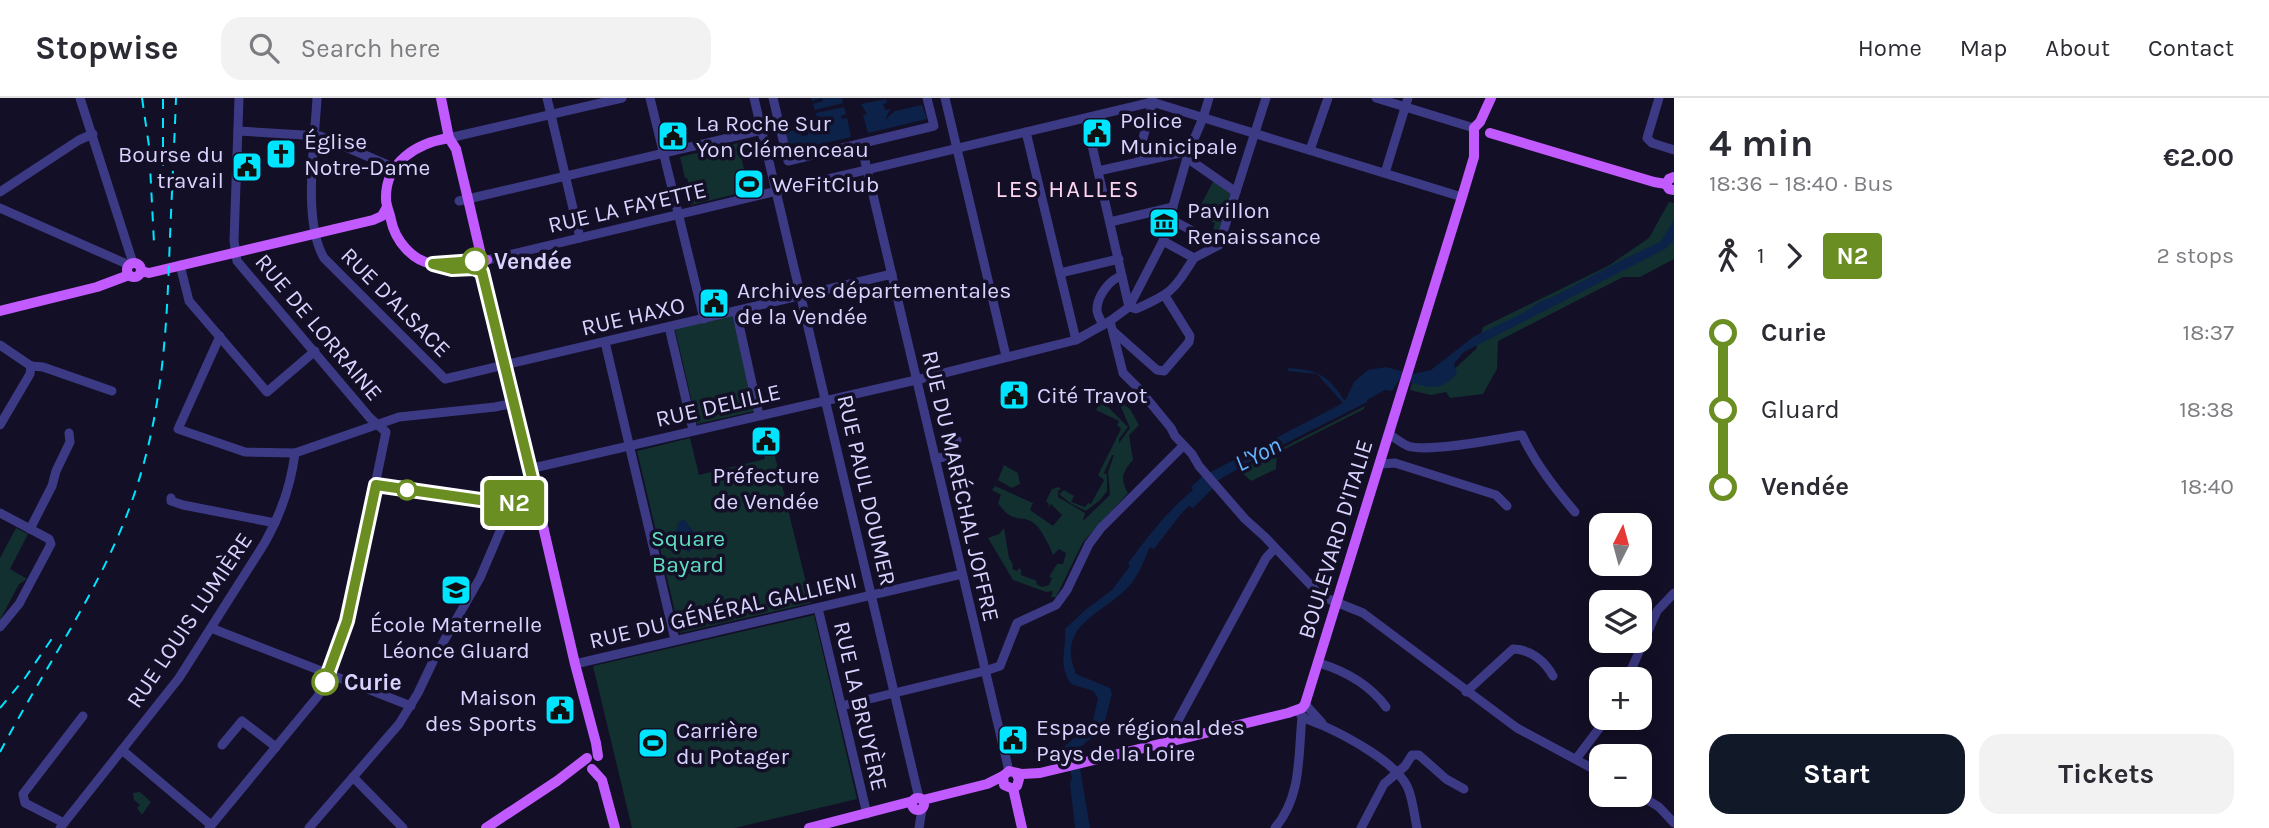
<!DOCTYPE html>
<html lang="en">
<head>
<meta charset="utf-8">
<style>
  :root { --surface:#fff; --page:#f2f2f3; --text:#2b2b33; --muted:#7c7c81; --line:#e1e1e2; --accent:#111827 }
  body { margin:0; font-family:Karla,sans-serif; background:var(--page); color:var(--text); height:100vh; display:flex; flex-direction:column; font-size:26px; white-space:nowrap }
  * { box-sizing:border-box; margin:0 }
  p { font-size:23px; color:var(--muted) }
  .icon { flex:none; width:38px; height:38px; fill:none; stroke:currentColor; stroke-width:2; stroke-linecap:round; stroke-linejoin:round }
  .map { position:relative; flex:1; overflow:hidden }
  .drawer { display:flex; flex-direction:column; background:var(--surface); width:595px }
  .drawer>* { flex:none }
  .badge { padding:0 14px; border-radius:5px; font-size:24px; line-height:46px }
  .needle { width:46px; rotate:6deg }
  .buttons { position:absolute; left:1589px; top:415px; display:grid; gap:14px }
  .buttons a { display:grid; place-items:center; width:63px; height:63px; border-radius:14px; background:var(--surface); box-shadow:0 4px 18px #0003; font-size:35px }
  .map>.badge { position:absolute; translate:-50% -50%; box-shadow:0 0 0 4px #fff }
  .legs { display:flex; align-items:center; gap:10px; height:77px; padding:0 35px; font-size:23px }
  .legs p { margin-inline-start:auto }
  .head { display:flex; align-items:center; justify-content:space-between; height:119px; padding:0 35px }
  h1 { font-size:38px; font-weight:700; line-height:52px }
  .primary-button { display:flex; gap:14px; margin-top:auto; padding:14px 35px }
  .primary-button a { flex:1; height:80px; border-radius:21px; background:var(--accent); color:#fff; font-size:28px; font-weight:700; line-height:80px; text-align:center }
  .primary-button a+a { background:var(--page); color:var(--text) }
  ul { padding:0 35px; list-style:none }
  li { display:flex; align-items:center; gap:24px; height:77px; font-size:26px }
  li i { display:grid; place-items:center; width:10px; height:100%; margin:0 9px; background:currentColor }
  li i::after { content:''; width:18px; height:18px; margin:-9px; border:5px solid; border-radius:50%; background:var(--surface) }
  li p { margin-inline-start:auto }
  li:first-child i { background:linear-gradient(#0000 50%,currentColor 0) }
  li:last-child i { background:linear-gradient(currentColor 50%,#0000 0) }
  header { display:flex; align-items:center; gap:42px; box-sizing:border-box; height:98px; padding:0 35px; background:var(--surface); border-bottom:2px solid var(--line) }
  header strong { font-size:33px }
  nav { display:flex; gap:38px; margin-inline-start:auto; font-size:24px }
  .search { width:490px; height:63px; background:var(--page); display:flex; align-items:center; gap:18px; box-sizing:border-box; padding:0 24px; border-radius:21px; color:var(--muted); font-size:26px }
  main { display:flex; flex:1; min-height:0 }
  .map>svg:first-child { display:block }
  .green { fill:#12302f }
  .water { fill:#0c2248 }
  .lines { fill:none; stroke-linecap:round; stroke-linejoin:round }
  .minor { stroke:#3d3a85; stroke-width:9 }
  .major { stroke:#c25bff; stroke-width:10 }
  .rail { stroke:#00e5ff; stroke-width:2; stroke-dasharray:10 9; stroke-linecap:butt }
  .line-1-casing { stroke:#fff; stroke-width:16 }
  .line-1 { stroke:#6b8e23; stroke-width:10 }
  .stop-1-dot { fill:#fff; stroke:#6b8e23; stroke-width:3.5 }
  .labels { text-anchor:middle; stroke-width:7; stroke-linejoin:round; paint-order:stroke }
  .poi-label { font-size:23px; fill:#d9d4ff; stroke:#130f26; text-anchor:start }
  .street-label { font-size:23px; fill:#d9d4ff; stroke:#130f26 }
  .stop-label { font-size:23px; font-weight:bold; fill:#d9d4ff; stroke:#130f26; text-anchor:start }
  .park-label { font-size:23px; fill:#5fe0c0; stroke:#130f26 }
  .neighbourhood-label { font-size:24px; letter-spacing:2px; fill:#ffd6f0; stroke:#130f26 }
  .water-label { font-size:24px; font-style:italic; fill:#62b6ff; stroke:#130f26 }
</style>
</head>
<body>
<header>
<strong>Stopwise</strong>
<div class="search"><svg class="icon" aria-label="search" viewBox="0 0 24 24"><circle cx="10" cy="10" r="6"/><path d="M15 15l6 6"/></svg>Search here</div>
<nav><a>Home</a><a>Map</a><a>About</a><a>Contact</a></nav>
</header>
<main>
<div class="map">
<svg width="1674" height="730" viewBox="0 0 1674 730">
  <rect width="100%" height="100%" fill="#130f26"/>
  <!-- green -->
  <g class="green">
    <polygon points="738,45 749,93 691,107 687,87 689,86 687,80 685,80 680,59"/>
    <polygon points="1214,82 1233,94 1220,135 1213,131 1215,125 1196,116"/>
    <polygon points="1669,104 1674,105 1674,161 1640,179 1623,179 1498,243 1497,271 1483,296 1450,300 1446,294 1431,297 1410,292 1413,283 1448,277 1476,251 1483,229 1608,168 1649,140"/>
    <polygon points="732,217 755,313 697,326 675,231"/>
    <path d="M1101,302l27,27 -9,12v4l11,-15 -12,-28 12,9 9,16 -10,10 4,25c-11,12 -13,19 -5,33l-45,49 -27,55h-5l2,-6 -7,1 -33,-12 -25,-42 11,-4 5,-6 5,30 4,7 -1,4 5,2 2,-3 2,2v5l16,6 -1,3 6,3 7,-2 3,-7 -3,-1 8,-13h6l3,-11 -7,-4 -6,6c-2,-7 -12,-26 -17,-30 -13,-13 -22,2 -38,-22l3,-8 -9,-5 3,-4 38,17 -3,7 23,16 9,-11 -11,-11 -3,4 1,-4 -3,-3 6,-12 7,-2 2,2 -3,2v6l27,16 -2,8 27,-26 -2,-23 6,-17h-2l-8,18 3,2v16l-7,9 -14,11 -16,-8 -11,-9 5,-4 10,6 -3,6 14,5 3,-4 3,1 13,-24 -6,-5 23,-46 -4,-4 2,-4 -23,-11z"/>
    <polygon points="1365,308 1364,311 1277,355 1276,371 1251,383 1239,372"/>
    <polygon points="690,340 699,377 765,361 764,356 774,354 811,505 680,535 637,353"/>
    <polygon points="1004,367 1018,375 1020,386 1012,390 998,382"/>
    <polygon points="16,430 28,436 10,471 27,481 19,486 0,522 0,460"/>
    <polygon points="814,517 857,701 735,730 632,730 593,568"/>
    <polygon points="140,694 151,704 142,717 137,710 140,707 134,702 133,695"/>
  </g>
  <!-- water -->
  <g class="water">
    <polygon points="811,0 842,0 843,5 815,12 813,6 823,3 822,0 812,3"/>
    <polygon points="886,1 887,5 883,6 885,12 890,11 885,22 895,13 922,7 927,21 868,35 863,17 867,16 861,6"/>
    <polygon points="844,9 846,16 841,18 842,21 847,20 851,39 800,51 796,45 792,46 790,53 786,34 800,31 802,38 808,37 806,29 822,25 821,22 817,23 816,15"/>
    <path d="M1674,122v20l-9,9 -201,103 -10,12 3,9c-17,22 -34,13 -57,6l-8,12 -7,-1 -18,10v2c-50,26 -101,50 -150,79l-4,7 -20,20 -4,-2 -9,9 -26,34 -4,-2c-6,13 -11,28 -21,39 -26,29 -74,38 -53,88l34,14 2,6 -9,34 -26,22 13,78h-15l-5,-45 2,-5 -8,-31 29,-26 5,-23 -5,-7 -22,-7c-14,-21 -4,-35 -6,-55l20,-19 27,-20 18,-24 -2,-3c20,-26 39,-52 65,-73l-2,-3 12,-11 140,-73 -26,-29 -29,-3v-3c32,2 40,8 57,33l9,-19 14,-12 18,-3 27,7 18,-4 42,-33 52,-25 14,-10 16,-6 67,-36 38,-18z"/>
    <path d="M684,421l11,14 -2,15 -4,4c-13,-5 -15,-17 -11,-29z"/>
  </g>
  <g class="lines">
    <!-- minor -->
    <g class="minor">
      <polyline points="80,0 133,165"/>
      <path d="M317,0c-2,43 -15,123 7,160l121,121 447,-105"/>
      <polyline points="547,0 580,140"/>
      <polyline points="650,0 704,221"/>
      <polyline points="754,0 919,700"/>
      <polyline points="773,0 788,63 934,28 927,0"/>
      <polyline points="945,0 1006,258"/>
      <polyline points="1376,0 1474,30"/>
      <polyline points="1659,0 1647,40 1652,45 1674,52"/>
      <polyline points="1086,21 1129,209"/>
      <polyline points="238,33 320,38 395,70"/>
      <polyline points="1026,34 1076,242"/>
      <polyline points="449,40 622,0"/>
      <polyline points="861,46 1009,673"/>
      <polyline points="1310,52 1328,0"/>
      <polyline points="1187,60 1236,94"/>
      <polyline points="1141,62 1139,55 1153,3"/>
      <polyline points="1098,73 1189,53"/>
      <polyline points="1385,75 1408,0"/>
      <polyline points="0,94 79,42 93,36"/>
      <polyline points="459,103 779,28"/>
      <polyline points="0,110 129,167"/>
      <polyline points="1170,121 1219,147 1194,160"/>
      <polyline points="1110,124 1173,109"/>
      <polyline points="1219,147 1266,0"/>
      <polyline points="1194,160 1163,143 1189,53 1203,20 1209,0"/>
      <polyline points="487,162 1152,4 1462,99"/>
      <polyline points="180,167 189,203 267,294 315,253"/>
      <polyline points="1060,175 1119,161"/>
      <path d="M1129,209l7,2c36,-16 37,-18 58,-51"/>
      <polyline points="736,213 759,317"/>
      <polyline points="1110,223 1123,275 1139,291 1171,330 1175,338 1192,356 1199,368 1245,421 1265,439 1321,498 1363,515 1517,630 1601,675"/>
      <path d="M1103,227c-2,-5 -7,-11 -6,-17 1,-13 13,-29 25,-32"/>
      <polyline points="669,229 693,332"/>
      <polyline points="1113,233 1157,272 1164,273 1189,244 1190,238 1165,198"/>
      <polyline points="220,238 178,331 245,354 295,355 399,319 495,309 514,305"/>
      <polyline points="605,244 675,542"/>
      <polyline points="0,247 31,268"/>
      <polyline points="31,268 43,269 112,293"/>
      <polyline points="0,327 30,276 31,268"/>
      <path d="M1389,336c6,4 12,9 19,12 20,7 90,-7 114,-11 13,28 33,54 53,77"/>
      <polyline points="935,361 944,359 957,342"/>
      <polyline points="1380,366 1395,365 1496,397 1507,408"/>
      <polyline points="529,371 916,282 1076,242 1110,223 1129,209 1163,143"/>
      <polyline points="376,387 495,405 508,406 524,402"/>
      <polyline points="171,400 171,403 183,407 275,425"/>
      <polyline points="0,415 49,441 51,446 19,506 0,529"/>
      <polyline points="30,431 52,388 56,373 70,344 69,335"/>
      <polyline points="818,510 867,716"/>
      <polyline points="211,530 411,608"/>
      <path d="M1319,565c26,8 51,22 67,44"/>
      <polyline points="575,566 962,476"/>
      <polyline points="1627,581 1657,513 1674,495"/>
      <path d="M1466,594l47,-43c17,0 32,12 40,27"/>
      <polyline points="1305,606 1322,625"/>
      <polyline points="841,608 985,573 1000,568 1017,525 1056,507 1067,492 1089,446 1101,430 1183,348"/>
      <path d="M1297,612c6,10 16,11 27,16 24,11 71,36 83,60 6,12 7,29 10,42"/>
      <polyline points="1175,642 1175,628 1266,460 1275,450"/>
      <polyline points="222,647 242,623 276,649"/>
      <polyline points="122,652 211,727"/>
      <polyline points="1576,661 1607,620"/>
      <polyline points="353,679 403,730"/>
      <polyline points="1638,696 1659,709 1674,725"/>
      <polyline points="64,725 25,705 23,696 83,618"/>
      <path d="M60,730l119,-150 85,-134c16,-28 27,-59 31,-91"/>
      <polyline points="209,730 318,598 330,574 347,523 386,334 370,320 237,163 234,143 239,0"/>
      <polyline points="309,730 399,626 418,595 437,555 480,480 503,426 508,406"/>
      <polyline points="919,730 922,711"/>
      <path d="M1275,730c27,-32 23,-72 27,-111"/>
      <polyline points="1361,730 1384,686 1405,668 1412,657 1419,657 1446,681 1464,691"/>
    </g>
    <!-- major -->
    <g class="major">
      <polyline points="441,0 449,40 456,51 468,101 481,157 483,179 533,384 532,392"/>
      <polyline points="1490,35 1654,84 1666,86"/>
      <path d="M449,40c-32,5 -64,24 -63,61 0,7 4,14 5,21 4,20 21,41 42,44 17,2 37,-2 54,-4"/>
      <polyline points="1674,79 1669,81 1666,86 1669,91 1674,92"/>
      <circle cx="134" cy="172" r="7"/>
      <polyline points="141,173 149,175 373,122 382,118 387,109"/>
      <polyline points="0,213 97,189 129,177"/>
      <circle cx="530" cy="399" r="7"/>
      <polyline points="535,404 539,411 575,566 596,645 598,658"/>
      <polyline points="592,671 602,682 615,730"/>
      <polyline points="1016,675 1019,681 1017,688 1011,690 1004,687 1003,678 1009,673 1022,676 1040,675 1288,615 1302,610 1305,606 1462,99 1474,59 1474,30 1480,24 1491,0"/>
      <polyline points="1013,690 1022,730"/>
      <circle cx="918" cy="706" r="6"/>
      <polyline points="923,702 987,686 1003,678"/>
      <polyline points="486,730 557,683 587,660"/>
      <polyline points="809,730 913,703"/>
    </g>
    <!-- rail -->
    <g class="rail">
      <polyline points="142,0 149,48 154,145"/>
      <polyline points="163,87 163,0"/>
      <polyline points="0,610 25,580 53,539"/>
      <path d="M0,654c44,-84 102,-164 133,-254 27,-77 33,-154 36,-235 2,-55 5,-110 7,-165"/>
    </g>
  </g>
  <g class="lines">
    <!-- line-1 casing -->
    <g class="line-1-casing">
      <polyline id="line-1" points="325,584 347,523 376,387 508,406 524,402 525,395 532,392 533,384 482,174 474,170 452,171 433,166 475,163"/>
    </g>
    <!-- line-1 -->
    <use href="#line-1" class="line-1"/>
  </g>
  <!-- icons -->
  <defs>
    <g id="civic-square" transform="scale(1.575)"><rect x="-9" y="-9" width="18" height="18" rx="4" fill="#00e5ff" stroke="#130f26"/><path d="M-.6-6.5H3V-4.5H.6V-3L4-1V1h2V6H-6V1h2V-1L-.6-3ZM-1.2 2.5V6h2.4V2.5Z" fill="#111"/></g>
    <g id="church-square" transform="scale(1.575)"><rect x="-9" y="-9" width="18" height="18" rx="4" fill="#00e5ff" stroke="#130f26"/><path d="M-1.2-6h2.4v3.5h3.3v2.4h-3.3V6h-2.4V-.1h-3.3v-2.4h3.3Z" fill="#111"/></g>
    <g id="stadium-square" transform="scale(1.575)"><rect x="-9" y="-9" width="18" height="18" rx="4" fill="#00e5ff" stroke="#130f26"/><path d="M0-5a6.5 5 0 1 0 0 10a6.5 5 0 1 0 0-10ZM-3.5-1.8h7v3.6h-7Z" fill="#111"/></g>
    <g id="museum-square" transform="scale(1.575)"><rect x="-9" y="-9" width="18" height="18" rx="4" fill="#00e5ff" stroke="#130f26"/><path d="M0-6L6-3V-2H-6V-3ZM-5-1h2V3h-2ZM-1-1h2V3h-2ZM3-1h2V3H3ZM-6 4H6V6H-6Z" fill="#111"/></g>
    <g id="school-square" transform="scale(1.575)"><rect x="-9" y="-9" width="18" height="18" rx="4" fill="#00e5ff" stroke="#130f26"/><path d="M0-5L7-2L0 1L-7-2ZM-4 1L0 2.5L4 1V4Q0 6-4 4Z" fill="#111"/></g>
  </defs>
  <g fill-rule="evenodd">
    <use href="#civic-square" x="1097" y="35"/>
    <use href="#civic-square" x="673" y="38"/>
    <use href="#church-square" x="281" y="56"/>
    <use href="#civic-square" x="247" y="69"/>
    <use href="#stadium-square" x="749" y="86"/>
    <use href="#museum-square" x="1164" y="125"/>
    <use href="#civic-square" x="714" y="205"/>
    <use href="#civic-square" x="1014" y="297"/>
    <use href="#civic-square" x="766" y="343"/>
    <use href="#school-square" x="456" y="492"/>
    <use href="#civic-square" x="560" y="612"/>
    <use href="#civic-square" x="1013" y="642"/>
    <use href="#stadium-square" x="653" y="645"/>
  </g>
  <!-- markers -->
  <g class="stop-1-dot">
    <circle cx="475" cy="163" r="12"/>
    <circle cx="407" cy="392" r="9"/>
    <circle cx="325" cy="584" r="12"/>
  </g>
  <g class="labels">
    <!-- poi labels -->
    <g class="poi-label">
      <text x="1120" y="30">Police<tspan x="1120" dy="26">Municipale</tspan></text>
      <text x="696" y="33">La Roche Sur<tspan x="696" dy="26">Yon Clémenceau</tspan></text>
      <text x="304" y="51">Église<tspan x="304" dy="26">Notre-Dame</tspan></text>
      <text x="224" y="64" text-anchor="end">Bourse du<tspan x="224" dy="26">travail</tspan></text>
      <text x="772" y="94">WeFitClub</text>
      <text x="1187" y="120">Pavillon<tspan x="1187" dy="26">Renaissance</tspan></text>
      <text x="737" y="200">Archives départementales<tspan x="737" dy="26">de la Vendée</tspan></text>
      <text x="1037" y="305">Cité Travot</text>
      <text x="766" y="385" text-anchor="middle">Préfecture<tspan x="766" dy="26">de Vendée</tspan></text>
      <text x="456" y="534" text-anchor="middle">École Maternelle<tspan x="456" dy="26">Léonce Gluard</tspan></text>
      <text x="537" y="607" text-anchor="end">Maison<tspan x="537" dy="26">des Sports</tspan></text>
      <text x="1036" y="637">Espace régional des<tspan x="1036" dy="26">Pays de la Loire</tspan></text>
      <text x="676" y="640">Carrière<tspan x="676" dy="26">du Potager</tspan></text>
    </g>
    <!-- street labels -->
    <g class="street-label">
      <text transform="translate(627 109) rotate(-13)" y="8">RUE LA FAYETTE</text>
      <text transform="translate(396 204) rotate(45)" y="8">RUE D'ALSACE</text>
      <text transform="translate(633 218) rotate(-13)" y="8">RUE HAXO</text>
      <text transform="translate(319 229) rotate(50)" y="8">RUE DE LORRAINE</text>
      <text transform="translate(718 307) rotate(-13)" y="8">RUE DELILLE</text>
      <text transform="translate(961 388) rotate(77)" y="8">RUE DU MARÉCHAL JOFFRE</text>
      <text transform="translate(867 392) rotate(77)" y="8">RUE PAUL DOUMER</text>
      <text transform="translate(1335 441) rotate(-73)" y="8">BOULEVARD D'ITALIE</text>
      <text transform="translate(723 512) rotate(-13)" y="8">RUE DU GÉNÉRAL GALLIENI</text>
      <text transform="translate(189 522) rotate(-56)" y="8">RUE LOUIS LUMIÈRE</text>
      <text transform="translate(861 608) rotate(77)" y="8">RUE LA BRUYÈRE</text>
    </g>
    <!-- stop labels -->
    <g class="stop-label">
      <text x="494" y="171">Vendée</text>
      <text x="344" y="592">Curie</text>
    </g>
    <!-- park labels -->
    <g class="park-label">
      <text x="688" y="448">Square<tspan x="688" dy="26">Bayard</tspan></text>
    </g>
    <!-- neighbourhood labels -->
    <g class="neighbourhood-label">
      <text x="1068" y="99">LES HALLES</text>
    </g>
    <!-- water labels -->
    <g class="water-label">
      <text transform="translate(1258 356) rotate(-27)" y="8">L'Yon</text>
    </g>
  </g>
</svg>
<div class="buttons">
<a><svg class="needle" viewBox="-14 -14 28 28"><path d="M0-13l5 13h-10z" fill="#e53935"/><path d="M0 13l5-13h-10z" fill="#7c7c81"/></svg></a>
<a><svg class="icon" aria-label="layers" viewBox="0 0 24 24"><path d="M12 4l9 5-9 5-9-5zM3 14l9 5 9-5"/></svg></a>
<a>+</a>
<a>−</a>
</div>
<b class="badge" style="left:514px;top:405px;background:#6b8e23;color:#fff">N2</b>
</div>
<section class="drawer">
<div class="head"><div><h1>4 min</h1><p>18:36 – 18:40 · Bus</p></div><b>€2.00</b></div>
<div class="legs"><svg class="icon" aria-label="walk" viewBox="0 0 24 24"><circle cx="13" cy="4" r="2"/><path d="M13 8l-2 6 4 7M11 14l-3 7M7 12l3-4h3l4 4"/></svg>1<svg class="icon" aria-label="forward" viewBox="0 0 24 24"><path d="M9 5l7 7-7 7"/></svg><b class="badge" style="background:#6b8e23;color:#fff">N2</b><p>2 stops</p></div>
<ul>
<li><i style="color:#6b8e23"></i><b>Curie</b><p>18:37</p></li>
<li><i style="color:#6b8e23"></i><span>Gluard</span><p>18:38</p></li>
<li><i style="color:#6b8e23"></i><b>Vendée</b><p>18:40</p></li>
</ul>
<div class="primary-button"><a>Start</a><a>Tickets</a></div>
</section>
</main>
</body>
</html>
